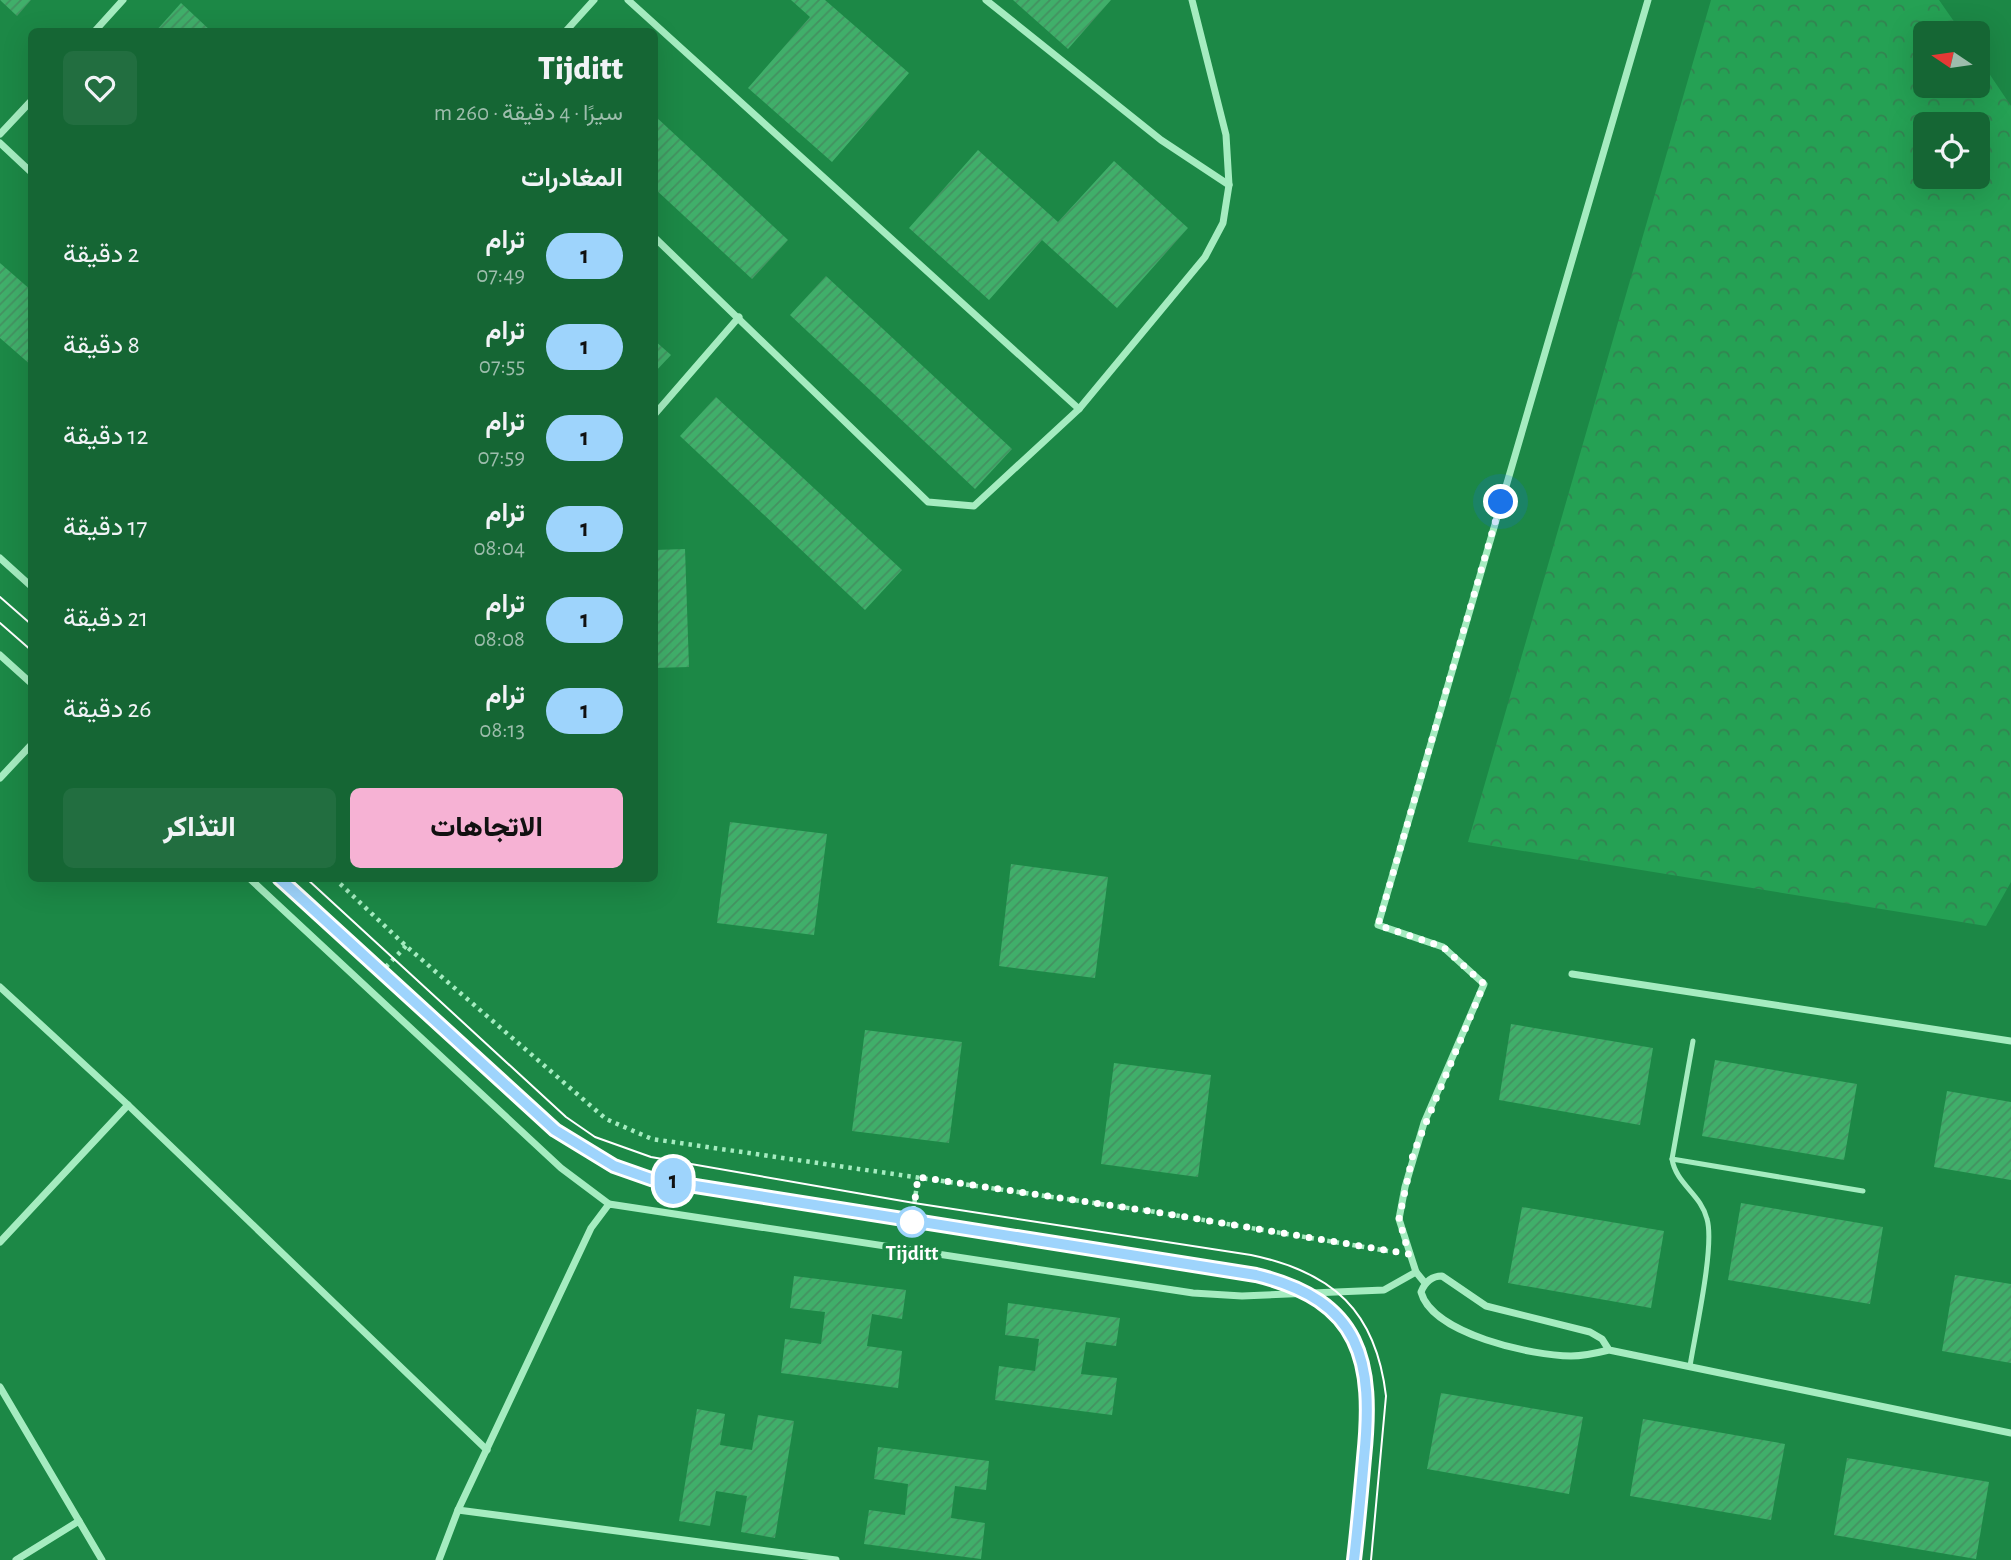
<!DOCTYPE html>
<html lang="ar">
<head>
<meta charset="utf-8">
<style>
  :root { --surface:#156634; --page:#226e40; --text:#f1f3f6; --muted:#9dbdac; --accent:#f6b2d4 }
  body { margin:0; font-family:"Alegreya Sans",Vazirmatn,sans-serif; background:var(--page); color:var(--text); direction:rtl; height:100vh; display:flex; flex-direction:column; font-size:26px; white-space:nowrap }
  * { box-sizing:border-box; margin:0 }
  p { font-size:23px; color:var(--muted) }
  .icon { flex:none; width:38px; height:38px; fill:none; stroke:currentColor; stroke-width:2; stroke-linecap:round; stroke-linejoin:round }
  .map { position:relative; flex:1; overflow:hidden; direction:ltr }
  .side { position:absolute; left:28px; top:28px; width:630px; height:854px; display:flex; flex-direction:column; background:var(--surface); border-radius:10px; box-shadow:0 7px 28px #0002; direction:rtl }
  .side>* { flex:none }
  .badge { padding:0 14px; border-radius:23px; font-size:24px; line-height:46px }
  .needle { width:46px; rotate:283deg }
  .buttons { position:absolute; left:1913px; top:21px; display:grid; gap:14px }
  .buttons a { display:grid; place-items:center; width:77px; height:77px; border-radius:10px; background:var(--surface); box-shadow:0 7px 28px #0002; font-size:35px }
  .you { position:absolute; width:35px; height:35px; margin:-18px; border:5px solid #fff; border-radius:50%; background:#1a73e8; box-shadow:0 0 0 10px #1a73e833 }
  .map>.badge { position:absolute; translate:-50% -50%; box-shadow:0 0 0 4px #fff }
  h2 { padding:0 35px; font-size:26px; line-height:63px }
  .round { display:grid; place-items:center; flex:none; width:74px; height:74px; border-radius:10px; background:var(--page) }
  .overview { display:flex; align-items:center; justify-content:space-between; height:119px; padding:0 35px }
  h1 { font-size:33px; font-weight:800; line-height:52px }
  .cta { display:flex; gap:14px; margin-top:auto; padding:14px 35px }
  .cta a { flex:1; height:80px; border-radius:10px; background:var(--accent); color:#111; font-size:28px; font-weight:800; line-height:80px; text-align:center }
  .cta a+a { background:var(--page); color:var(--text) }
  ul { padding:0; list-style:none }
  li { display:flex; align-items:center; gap:21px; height:91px; padding:0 35px }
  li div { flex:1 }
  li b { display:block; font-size:26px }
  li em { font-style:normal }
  li .badge { min-width:77px; font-weight:700; text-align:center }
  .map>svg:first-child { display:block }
  .forest { fill:url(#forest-crowns); fill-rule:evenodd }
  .building { fill:url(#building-hatch) }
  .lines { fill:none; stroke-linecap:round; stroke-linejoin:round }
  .path { stroke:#a5ecc0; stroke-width:4.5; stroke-dasharray:3.5 5; stroke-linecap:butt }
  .lane { stroke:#a5ecc0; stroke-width:5 }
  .street { stroke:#a5ecc0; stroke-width:7 }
  .tram { stroke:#fff; stroke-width:2 }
  .line-casing { stroke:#fff; stroke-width:16 }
  .line { stroke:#9ed4fc; stroke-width:10 }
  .walk { stroke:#fff; stroke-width:7; stroke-dasharray:0 12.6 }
  .stop-dot { fill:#fff; stroke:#9ed4fc; stroke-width:3.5 }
  .labels { text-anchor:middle; stroke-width:7; stroke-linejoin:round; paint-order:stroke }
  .stop-label { font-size:21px; font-weight:bold; fill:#fff; stroke:#1c8846 }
</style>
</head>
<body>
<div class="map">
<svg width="2011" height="1560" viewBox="0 0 2011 1560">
  <defs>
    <pattern id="forest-crowns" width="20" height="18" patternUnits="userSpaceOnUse" patternTransform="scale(1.75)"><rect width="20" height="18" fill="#25a154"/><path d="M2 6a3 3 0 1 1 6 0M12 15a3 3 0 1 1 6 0" fill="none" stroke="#338351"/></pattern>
    <pattern id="building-hatch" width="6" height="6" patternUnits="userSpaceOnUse" patternTransform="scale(1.75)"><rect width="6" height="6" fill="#40af6a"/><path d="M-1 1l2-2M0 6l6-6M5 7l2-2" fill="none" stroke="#449161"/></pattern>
  </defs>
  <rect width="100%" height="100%" fill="#1c8846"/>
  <!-- forest -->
  <path class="forest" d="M1711,0h228l23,33h-37v53h53v-29l33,49v776l-25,44 -518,-84zM1925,124h53v53h-53z"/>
  <!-- building -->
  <g class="building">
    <polygon points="0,0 31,0 17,16"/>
    <polygon points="791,0 825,0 909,73 832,162 748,88 810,17"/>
    <polygon points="1013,0 1111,0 1068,49"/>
    <polygon points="181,3 212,32 155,32"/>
    <polygon points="654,115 788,240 752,279 654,188"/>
    <polygon points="978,150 1058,222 1114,161 1188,228 1117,308 1042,240 989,300 909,228"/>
    <polygon points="0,263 32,291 32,366 0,338"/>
    <polygon points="826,276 1012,449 975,489 790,315"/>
    <polygon points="654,340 671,355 654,373"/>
    <polygon points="716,397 902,570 865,610 680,436"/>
    <polygon points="685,549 689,667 654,668 654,550"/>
    <polygon points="730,822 827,834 814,935 717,923"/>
    <polygon points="1011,864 1108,877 1095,978 999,966"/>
    <polygon points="1511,1024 1653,1048 1640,1125 1499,1100"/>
    <polygon points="865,1030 962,1042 949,1143 852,1131"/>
    <polygon points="1715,1060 1857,1084 1844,1160 1702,1136"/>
    <polygon points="1114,1063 1211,1075 1198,1177 1101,1164"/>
    <polygon points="1947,1091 2011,1102 2011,1180 1934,1167"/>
    <polygon points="1741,1203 1883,1227 1870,1304 1728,1280"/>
    <polygon points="1522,1207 1664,1231 1651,1308 1508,1283"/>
    <polygon points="1955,1275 2011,1284 2011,1363 1942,1351"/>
    <polygon points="794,1276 906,1290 902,1319 872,1314 867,1346 902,1351 898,1388 781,1373 785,1339 821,1344 825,1312 790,1308"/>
    <polygon points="1008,1303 1120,1318 1116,1346 1086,1342 1081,1374 1117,1378 1112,1415 995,1400 999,1366 1035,1371 1039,1339 1005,1335"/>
    <polygon points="1441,1393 1583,1417 1569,1494 1427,1469"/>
    <polygon points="697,1409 725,1414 720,1445 752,1450 758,1415 794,1421 775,1538 741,1532 747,1496 716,1491 710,1526 679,1521"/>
    <polygon points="1643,1419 1785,1444 1771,1520 1630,1496"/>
    <polygon points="878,1447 989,1461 986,1490 955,1486 951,1518 985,1523 981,1559 864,1544 869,1510 905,1515 908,1484 874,1479"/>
    <polygon points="1847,1458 1989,1482 1976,1559 1834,1535"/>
  </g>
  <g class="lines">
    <!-- path -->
    <g class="path">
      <polyline points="334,878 406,946 606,1119 652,1139 1156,1212 1388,1251"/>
      <polyline points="380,973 406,946"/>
      <polyline points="911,1228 918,1177"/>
    </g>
    <!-- lane -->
    <g class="lane">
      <polyline points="1672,1159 1863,1191"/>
      <path d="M1690,1366c5,-32 25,-120 17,-147 -6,-25 -31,-35 -35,-60l21,-118"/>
    </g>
    <!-- street -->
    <g class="street">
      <polyline points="628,0 1079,409"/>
      <polyline points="986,0 1161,140 1229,185"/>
      <polyline points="94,32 123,0"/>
      <polyline points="565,32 594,0"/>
      <polyline points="0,134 32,100"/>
      <polyline points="0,143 32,173"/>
      <polyline points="654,237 928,502 974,506 1079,409 1205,257 1223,223 1229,185 1226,135 1192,0"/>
      <polyline points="654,415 739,317"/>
      <polyline points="0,558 32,587"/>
      <polyline points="0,655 32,684"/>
      <polyline points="0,778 32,744"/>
      <polyline points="249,878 561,1168 609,1204"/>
      <polyline points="1572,974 2011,1041"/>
      <polyline points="0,987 128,1105 487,1450"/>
      <polyline points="0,1242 128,1105"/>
      <polyline points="1425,1283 1416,1272 1399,1219 1405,1187 1424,1123 1484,984 1443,947 1378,925 1648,0"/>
      <path d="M1609,1350l-7,-11 -12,-7 -104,-26 -44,-30c-11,0 -17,6 -21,16 11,42 112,64 150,64 13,0 26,-3 38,-6l402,83"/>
      <polyline points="0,1387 102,1560"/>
      <polyline points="458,1510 836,1560"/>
      <polyline points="16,1560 79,1521"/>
      <polyline points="439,1560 458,1510 591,1228 609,1204 1193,1293 1242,1296 1384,1290 1416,1272"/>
    </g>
    <!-- tram -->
    <g class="tram">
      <polyline points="0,597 32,625"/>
      <polyline points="0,623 32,651"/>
      <path d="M279,878l276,252 59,36 37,13 605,96c153,39 110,166 98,285"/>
      <path d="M306,878l260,239 29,20 56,20 263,46 337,52c82,17 125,56 135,141l-15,164"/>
    </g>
  </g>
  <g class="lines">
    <!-- line casing -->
    <g class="line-casing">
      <path id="line" d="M279,878l276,252 59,36 37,13 605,96c106,26 118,86 108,183 -3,34 -6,68 -10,102"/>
    </g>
    <!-- line -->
    <use href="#line" class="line"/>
    <!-- walk -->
    <polyline class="walk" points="912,1222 918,1177 1156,1212 1409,1254 1399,1219 1413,1154 1484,984 1443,947 1378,925 1501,502"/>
  </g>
  <!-- markers -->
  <circle class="stop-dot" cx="912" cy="1222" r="14"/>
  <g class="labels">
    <!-- stop labels -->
    <g class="stop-label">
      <text x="912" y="1260">Tijditt</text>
    </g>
  </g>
</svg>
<div class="buttons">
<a><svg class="needle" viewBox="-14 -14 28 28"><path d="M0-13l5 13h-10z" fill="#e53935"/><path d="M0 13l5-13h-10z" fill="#9dbdac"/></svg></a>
<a><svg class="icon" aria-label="locate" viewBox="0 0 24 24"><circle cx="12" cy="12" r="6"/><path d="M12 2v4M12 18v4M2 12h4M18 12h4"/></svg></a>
</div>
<div class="you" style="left:1501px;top:502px"></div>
<b class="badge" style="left:673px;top:1181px;background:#9ed4fc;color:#111">1</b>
<section class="side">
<div class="overview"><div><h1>Tijditt</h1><p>سيرًا · 4 دقيقة · 260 m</p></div><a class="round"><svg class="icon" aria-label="heart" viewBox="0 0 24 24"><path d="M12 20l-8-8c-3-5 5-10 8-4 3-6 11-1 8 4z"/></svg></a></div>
<h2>المغادرات</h2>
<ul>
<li><span class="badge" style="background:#9ed4fc;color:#111">1</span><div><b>ترام</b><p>07:49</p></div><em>2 دقيقة</em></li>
<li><span class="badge" style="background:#9ed4fc;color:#111">1</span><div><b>ترام</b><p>07:55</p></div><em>8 دقيقة</em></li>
<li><span class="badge" style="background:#9ed4fc;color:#111">1</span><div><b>ترام</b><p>07:59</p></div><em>12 دقيقة</em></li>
<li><span class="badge" style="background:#9ed4fc;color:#111">1</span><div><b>ترام</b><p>08:04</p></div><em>17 دقيقة</em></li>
<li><span class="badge" style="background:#9ed4fc;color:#111">1</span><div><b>ترام</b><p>08:08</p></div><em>21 دقيقة</em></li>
<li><span class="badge" style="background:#9ed4fc;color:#111">1</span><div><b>ترام</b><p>08:13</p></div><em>26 دقيقة</em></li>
</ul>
<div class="cta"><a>الاتجاهات</a><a>التذاكر</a></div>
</section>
</div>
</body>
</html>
